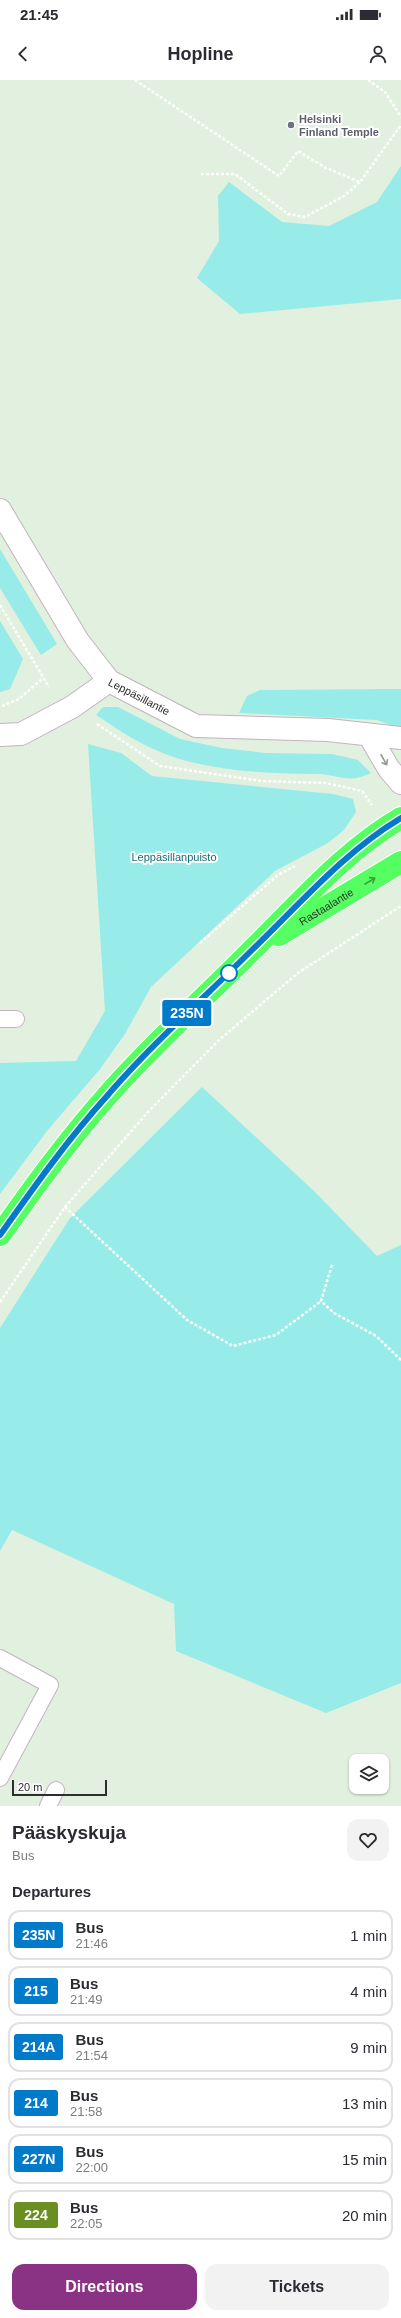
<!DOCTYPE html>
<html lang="en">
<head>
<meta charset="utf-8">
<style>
  :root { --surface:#fff; --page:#f2f2f3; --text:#2b2b33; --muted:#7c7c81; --line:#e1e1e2; --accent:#8a3385 }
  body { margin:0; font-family:Arial,sans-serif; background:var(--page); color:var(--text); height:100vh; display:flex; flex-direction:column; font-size:15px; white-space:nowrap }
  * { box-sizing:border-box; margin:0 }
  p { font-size:13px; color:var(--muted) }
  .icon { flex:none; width:22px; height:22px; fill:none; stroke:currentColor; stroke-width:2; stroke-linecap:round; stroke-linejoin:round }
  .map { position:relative; height:1726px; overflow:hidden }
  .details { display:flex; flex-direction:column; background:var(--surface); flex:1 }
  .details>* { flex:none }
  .badge { padding:0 8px; border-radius:3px; font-size:14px; line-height:26px }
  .buttons { position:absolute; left:349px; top:1674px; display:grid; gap:8px }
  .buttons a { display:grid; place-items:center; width:40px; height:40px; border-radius:8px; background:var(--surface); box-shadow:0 1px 3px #0004; font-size:20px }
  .scale { position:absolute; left:12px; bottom:10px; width:95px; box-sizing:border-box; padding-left:4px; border:2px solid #2e2e2e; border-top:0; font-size:11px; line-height:14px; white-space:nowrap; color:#2e2e2e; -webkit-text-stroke:3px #fff; paint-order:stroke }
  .map>.badge { position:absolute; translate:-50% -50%; box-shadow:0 0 0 2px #fff }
  h2 { padding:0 12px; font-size:15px; line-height:36px }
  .round { display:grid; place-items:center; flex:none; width:42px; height:42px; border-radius:12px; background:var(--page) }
  .head { display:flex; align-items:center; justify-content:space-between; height:68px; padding:0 12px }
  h1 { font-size:19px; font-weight:600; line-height:30px }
  .primary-button { display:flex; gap:8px; margin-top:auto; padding:8px 12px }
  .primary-button a { flex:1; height:46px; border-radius:12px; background:var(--accent); color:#fff; font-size:16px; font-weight:600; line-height:46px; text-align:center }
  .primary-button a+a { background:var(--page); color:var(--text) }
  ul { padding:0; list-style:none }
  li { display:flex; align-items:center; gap:12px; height:50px; margin:0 8px 6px; padding:0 4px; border:2px solid var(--line); border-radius:12px }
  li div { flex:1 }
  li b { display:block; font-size:15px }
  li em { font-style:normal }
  li .badge { min-width:44px; font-weight:700; text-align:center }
  .status { display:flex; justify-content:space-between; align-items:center; height:28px; padding:0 20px; background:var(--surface); direction:ltr }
  .status svg { height:11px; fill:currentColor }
  header { display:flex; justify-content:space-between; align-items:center; height:52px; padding:0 12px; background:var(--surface); font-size:18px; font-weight:600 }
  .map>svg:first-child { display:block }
  .green { fill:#97ebe8 }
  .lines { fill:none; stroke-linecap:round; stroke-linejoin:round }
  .service-casing { stroke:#c2b3c0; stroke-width:18 }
  .minor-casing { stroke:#c2b3c0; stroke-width:24 }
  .primary-casing { stroke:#fff; stroke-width:24 }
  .path { stroke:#fff; stroke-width:2.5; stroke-dasharray:3 2; stroke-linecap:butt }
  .service { stroke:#fff; stroke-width:16 }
  .minor { stroke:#fff; stroke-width:22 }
  .primary { stroke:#56ff61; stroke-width:22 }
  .oneway { stroke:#969696 }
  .oneway2 { stroke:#429648 }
  .line-casing { stroke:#fff; stroke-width:9 }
  .line { stroke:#007ac9; stroke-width:6 }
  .worship-dot { fill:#6b7280; stroke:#fff; stroke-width:1.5 }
  .stop-dot { fill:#fff; stroke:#007ac9; stroke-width:2 }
  .labels { text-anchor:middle; stroke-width:4; stroke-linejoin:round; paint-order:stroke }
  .worship-label { font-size:11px; font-weight:bold; fill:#5b616d; stroke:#fff; text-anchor:start }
  .street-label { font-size:11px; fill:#2e2e2e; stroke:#fff }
  .park-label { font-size:11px; fill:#146c75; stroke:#fff }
</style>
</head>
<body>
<div class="status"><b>21:45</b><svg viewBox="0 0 49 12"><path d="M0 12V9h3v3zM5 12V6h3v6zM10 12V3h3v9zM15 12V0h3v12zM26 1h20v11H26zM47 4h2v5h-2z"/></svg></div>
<header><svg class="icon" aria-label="back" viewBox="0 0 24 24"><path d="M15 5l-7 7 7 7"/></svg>Hopline<svg class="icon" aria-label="person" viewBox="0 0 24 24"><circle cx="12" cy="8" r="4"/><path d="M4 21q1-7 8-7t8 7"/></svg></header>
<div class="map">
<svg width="401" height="1726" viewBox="0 0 401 1726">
  <rect width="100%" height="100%" fill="#e2f0df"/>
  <!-- green -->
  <g class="green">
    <polygon points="401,86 401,219 240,234 197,198 219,161 218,116 229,102 282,142 329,146 377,122"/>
    <polygon points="0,469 57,564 41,575 0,508"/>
    <polygon points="0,541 23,579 10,609 0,612"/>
    <polygon points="393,609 401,609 401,649 377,640 239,633 247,616 260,610"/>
    <path d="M103,627h15l62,32 42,9 44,5 66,1 26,6 13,13c-23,11 -30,2 -53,1 -58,-1 -120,-2 -173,-29 -17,-8 -33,-20 -49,-30z"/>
    <polygon points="88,664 121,673 152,696 333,714 353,719 356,732 344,750 328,763 275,791 151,907 125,954 100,989 47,1051 0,1114 0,983 76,981 105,931"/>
    <polygon points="202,1007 316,1113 377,1176 401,1165 401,1603 326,1633 176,1571 174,1524 12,1450 0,1471 0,1248 70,1138"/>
  </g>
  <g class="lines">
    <!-- service casing -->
    <g class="service-casing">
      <g id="service">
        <polyline points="0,939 16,939"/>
        <polyline points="0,1578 50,1605 0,1698"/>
        <polyline points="48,1726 56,1710"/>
      </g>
    </g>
    <!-- minor casing -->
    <g class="minor-casing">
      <g id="minor">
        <path id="s1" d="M0,430l78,131 31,40 87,45 132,4 73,8"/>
        <polyline points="0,655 21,654 72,627 109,601"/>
        <polyline points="369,655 389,689 401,703"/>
      </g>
    </g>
    <!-- primary casing -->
    <g class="primary-casing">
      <g id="primary">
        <path id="s2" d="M279,855l122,-73"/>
        <path d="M0,1155c34,-48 68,-95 107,-139 45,-52 97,-97 145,-146 47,-46 92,-99 149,-132"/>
      </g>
    </g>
    <!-- path -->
    <g class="path">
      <polyline points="135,0 279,96 298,71 326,88 360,102 401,45"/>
      <polyline points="368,0 385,12 401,37"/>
      <polyline points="201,94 235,94 288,134 305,137 344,116 360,102"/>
      <polyline points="0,525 49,607"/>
      <polyline points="2,626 19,619 43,598"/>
      <polyline points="97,644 160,686 262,701 326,703 362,711 372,725"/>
      <polyline points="200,863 278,795 295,786"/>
      <polyline points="65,1127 187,1240 233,1266 276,1255 321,1221"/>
      <polyline points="332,1185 321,1221 334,1233 376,1256 401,1280"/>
      <polyline points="0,1222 65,1127 148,1032 219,960 298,893 401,826"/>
    </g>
    <!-- service -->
    <use href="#service" class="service"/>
    <!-- minor -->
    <use href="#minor" class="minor"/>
    <!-- primary -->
    <use href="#primary" class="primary"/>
  </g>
  <!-- one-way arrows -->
  <defs><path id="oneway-shaft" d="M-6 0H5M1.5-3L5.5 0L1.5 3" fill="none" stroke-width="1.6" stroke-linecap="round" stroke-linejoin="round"/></defs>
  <use class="oneway" href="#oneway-shaft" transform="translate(384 680) rotate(61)"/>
  <use class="oneway2" href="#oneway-shaft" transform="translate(370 801) rotate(-31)"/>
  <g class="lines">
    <!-- line casing -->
    <g class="line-casing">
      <path id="line" d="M0,1155c34,-48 68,-96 107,-139 45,-52 96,-97 145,-146 48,-46 92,-98 149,-132"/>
    </g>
    <!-- line -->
    <use href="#line" class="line"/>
  </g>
  <!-- markers -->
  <circle class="worship-dot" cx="291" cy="45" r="4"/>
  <circle class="stop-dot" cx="229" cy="893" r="8"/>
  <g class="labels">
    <!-- worship labels -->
    <g class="worship-label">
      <text x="299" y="43">Helsinki<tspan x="299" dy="13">Finland Temple</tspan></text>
    </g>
    <!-- street labels -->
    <g class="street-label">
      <text dy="4" stroke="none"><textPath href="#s1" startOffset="237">Leppäsillantie</textPath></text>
      <text dy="4" stroke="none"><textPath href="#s2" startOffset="55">Rastaalantie</textPath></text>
    </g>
    <!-- park labels -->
    <g class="park-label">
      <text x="174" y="781">Leppäsillanpuisto</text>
    </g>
  </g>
</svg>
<div class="buttons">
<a><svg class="icon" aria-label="layers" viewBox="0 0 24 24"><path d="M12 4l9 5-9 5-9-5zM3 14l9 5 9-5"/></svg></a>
</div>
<div class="scale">20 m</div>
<b class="badge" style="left:187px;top:933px;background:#007ac9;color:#fff">235N</b>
</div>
<section class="details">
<div class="head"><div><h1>Pääskyskuja</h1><p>Bus</p></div><a class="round"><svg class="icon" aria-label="heart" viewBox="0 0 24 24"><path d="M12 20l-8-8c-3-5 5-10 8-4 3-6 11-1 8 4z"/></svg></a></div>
<h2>Departures</h2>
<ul>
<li><span class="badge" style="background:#007ac9;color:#fff">235N</span><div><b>Bus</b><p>21:46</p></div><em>1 min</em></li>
<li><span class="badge" style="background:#007ac9;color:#fff">215</span><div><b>Bus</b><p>21:49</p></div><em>4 min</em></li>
<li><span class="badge" style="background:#007ac9;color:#fff">214A</span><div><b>Bus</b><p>21:54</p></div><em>9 min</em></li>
<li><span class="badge" style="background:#007ac9;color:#fff">214</span><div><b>Bus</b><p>21:58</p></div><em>13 min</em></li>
<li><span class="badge" style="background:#007ac9;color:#fff">227N</span><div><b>Bus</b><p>22:00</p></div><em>15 min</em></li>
<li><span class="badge" style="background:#6b8e23;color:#fff">224</span><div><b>Bus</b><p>22:05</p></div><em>20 min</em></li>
</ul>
<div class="primary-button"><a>Directions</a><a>Tickets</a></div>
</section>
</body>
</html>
